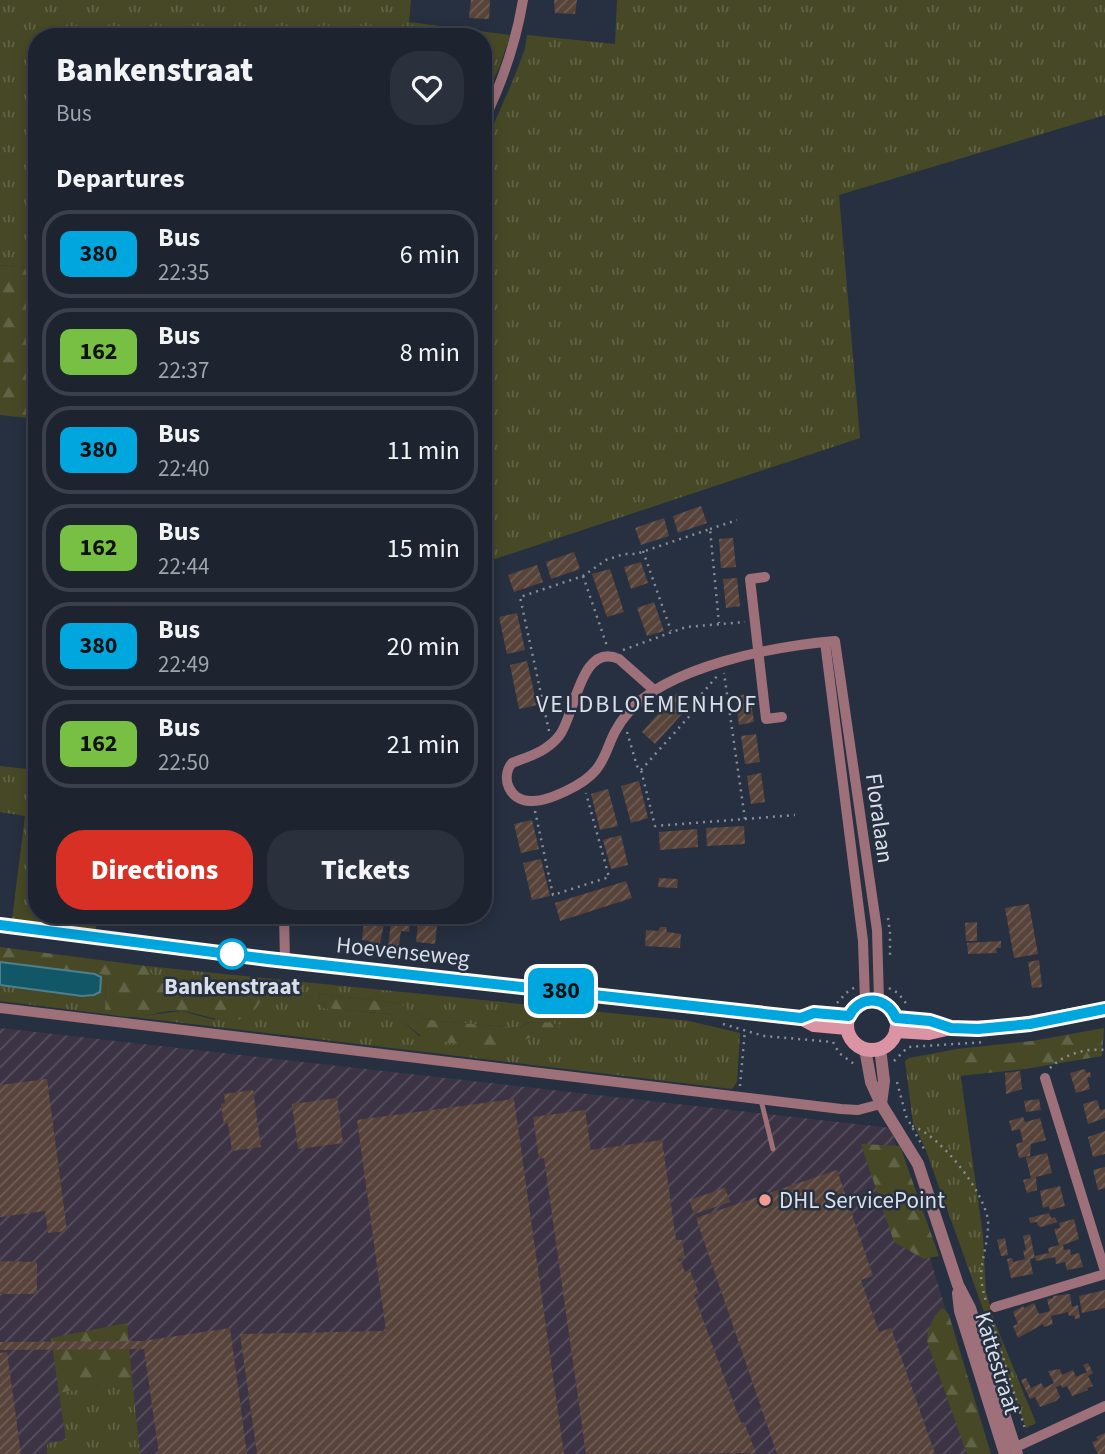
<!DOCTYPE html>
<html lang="en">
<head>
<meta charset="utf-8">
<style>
  :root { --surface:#1d2430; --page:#2a303c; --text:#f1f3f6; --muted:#a0a4ab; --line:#3b414c; --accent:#d93025 }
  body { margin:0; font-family:"Source Sans 3",sans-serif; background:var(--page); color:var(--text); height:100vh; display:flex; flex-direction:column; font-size:26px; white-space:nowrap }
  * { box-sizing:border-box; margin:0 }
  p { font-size:23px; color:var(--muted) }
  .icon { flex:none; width:38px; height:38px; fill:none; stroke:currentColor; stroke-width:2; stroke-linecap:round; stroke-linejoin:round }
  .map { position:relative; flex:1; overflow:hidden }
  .drawer { position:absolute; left:28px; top:28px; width:464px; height:896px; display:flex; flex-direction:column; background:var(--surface); border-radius:28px; box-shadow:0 4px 18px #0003,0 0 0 2px var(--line) }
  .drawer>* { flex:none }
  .badge { padding:0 14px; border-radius:10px; font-size:24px; line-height:46px }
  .map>.badge { position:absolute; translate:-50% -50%; box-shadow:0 0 0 4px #fff }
  h2 { padding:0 28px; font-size:26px; line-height:63px }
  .round { display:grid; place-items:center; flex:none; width:74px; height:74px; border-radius:28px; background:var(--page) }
  .headline { display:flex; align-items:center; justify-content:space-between; height:119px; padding:0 28px }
  h1 { font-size:33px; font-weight:800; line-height:52px }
  .primary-button { display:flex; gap:14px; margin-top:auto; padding:14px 28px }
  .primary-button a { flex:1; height:80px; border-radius:28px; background:var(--accent); color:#fff; font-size:28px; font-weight:800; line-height:80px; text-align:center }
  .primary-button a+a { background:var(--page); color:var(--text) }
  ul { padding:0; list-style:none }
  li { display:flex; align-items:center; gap:21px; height:88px; margin:0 14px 10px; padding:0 14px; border:4px solid var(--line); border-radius:28px }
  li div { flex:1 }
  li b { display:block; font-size:26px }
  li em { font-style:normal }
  li .badge { min-width:77px; font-weight:700; text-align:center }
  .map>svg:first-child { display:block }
  .industrial { fill:url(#industrial-furrows) }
  .grass { fill:url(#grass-tufts); fill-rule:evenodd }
  .forest { fill:url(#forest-firs) }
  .water { fill:#115768; stroke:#4d808f; stroke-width:2 }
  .building { fill:url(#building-hatch) }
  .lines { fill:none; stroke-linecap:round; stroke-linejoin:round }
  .path { stroke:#858d9a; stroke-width:2.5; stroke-dasharray:2 5; stroke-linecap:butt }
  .service { stroke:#9d707a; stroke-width:5 }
  .minor { stroke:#9d707a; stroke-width:10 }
  .tertiary { stroke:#9d707a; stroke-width:12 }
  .secondary { stroke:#db94a3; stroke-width:14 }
  .line-casing { stroke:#fff; stroke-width:16 }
  .line { stroke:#00a6de; stroke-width:10 }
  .stop-dot { fill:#fff; stroke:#00a6de; stroke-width:3.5 }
  .poi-dot { fill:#f59c92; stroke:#273040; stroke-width:2.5 }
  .labels { text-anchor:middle; stroke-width:5; stroke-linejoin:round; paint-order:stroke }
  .street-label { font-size:23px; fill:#d8dfe9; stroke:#273040 }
  .stop-label { font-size:23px; font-weight:bold; fill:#d8dfe9; stroke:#273040 }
  .poi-label { font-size:23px; fill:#d8dfe9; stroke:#273040; text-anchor:start }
  .neighbourhood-label { font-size:24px; letter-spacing:2px; fill:#d8dfe9; stroke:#273040 }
</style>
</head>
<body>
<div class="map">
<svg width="1105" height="1454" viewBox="0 0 1105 1454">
  <defs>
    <pattern id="industrial-furrows" width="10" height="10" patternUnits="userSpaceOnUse" patternTransform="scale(1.75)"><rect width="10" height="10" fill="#3c3444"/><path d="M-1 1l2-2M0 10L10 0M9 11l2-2" fill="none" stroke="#57515f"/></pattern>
    <pattern id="grass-tufts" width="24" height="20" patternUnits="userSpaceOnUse" patternTransform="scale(1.75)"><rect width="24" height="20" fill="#474926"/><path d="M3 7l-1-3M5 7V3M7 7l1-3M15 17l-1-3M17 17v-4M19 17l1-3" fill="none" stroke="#616346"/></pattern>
    <pattern id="forest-firs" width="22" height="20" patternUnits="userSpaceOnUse" patternTransform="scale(1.75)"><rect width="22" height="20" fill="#474926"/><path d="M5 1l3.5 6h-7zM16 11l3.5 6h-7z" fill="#616346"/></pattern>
    <pattern id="building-hatch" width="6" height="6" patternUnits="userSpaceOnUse" patternTransform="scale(1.75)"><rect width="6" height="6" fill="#574339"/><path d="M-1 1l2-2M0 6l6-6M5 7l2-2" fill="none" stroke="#6e5e56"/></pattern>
  </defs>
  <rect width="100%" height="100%" fill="#273040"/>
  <!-- industrial -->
  <polygon class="industrial" points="0,1028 891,1128 989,1454 0,1454"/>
  <!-- grass -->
  <g class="grass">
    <polygon points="0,0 411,0 409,22 510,35 501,63 483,103 483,37 37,37 37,269 0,265"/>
    <polygon points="617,0 1105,0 1105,115 839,195 860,438 483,563 483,148 511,85 525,49 527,35 615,44"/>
    <polygon points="0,766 37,770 37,915 97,915 96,930 12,919 25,816 0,812"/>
    <path d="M146,966l543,55 51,12 -3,49 -5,7 -599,-72 48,-6 34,9 10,-30c-29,14 -62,3 -79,-24zM320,994l78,9 28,16 12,2 82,7c11,-10 27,-5 40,-2l-141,10 -20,-19 -10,-3 -65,-6 -6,-6z"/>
    <polygon points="95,974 106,975 105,1014 0,1001 0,985 82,996 101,977"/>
    <polygon points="957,1049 983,1236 986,1292 995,1323 1036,1423 1026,1428 925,1148 913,1123 905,1061 909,1058"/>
    <polygon points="132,1379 140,1454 47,1454 47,1443 66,1440 59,1393"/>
  </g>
  <!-- forest -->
  <g class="forest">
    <polygon points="0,265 37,269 37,419 0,415"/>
    <path d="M0,947l146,19c14,22 43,37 69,29 21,-6 19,-12 43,-5l4,8c-18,39 -51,16 -81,13 -17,-2 -33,6 -49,6 -9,0 -18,-2 -27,-3l1,-39 -106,-13z"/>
    <path d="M320,994l78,9 28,16 12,2 82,7c12,-10 27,-5 42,-3l-60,24 -75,-9c-14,-8 -22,-21 -37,-26l-67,-6 -5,-6z"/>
    <polygon points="1104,1028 1102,1056 1025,1069 959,1076 957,1049 1032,1041"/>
    <polygon points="861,1144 900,1146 939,1256 924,1259 894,1242"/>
    <path d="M943,1308l6,7 42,139h-24l-40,-113c0,-11 7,-28 16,-33z"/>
    <polygon points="127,1323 132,1379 59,1393 51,1338"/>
  </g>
  <!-- water -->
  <polygon class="water" points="0,962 95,974 101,977 100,992 94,995 82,996 0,985"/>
  <!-- building -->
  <g class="building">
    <polygon points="471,0 490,0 489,19 469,18"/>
    <polygon points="554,0 577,0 575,14 555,13"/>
    <polygon points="488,349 493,377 483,378 483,350"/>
    <polygon points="701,506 707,523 678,533 673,516"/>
    <polygon points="664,518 669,536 641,545 635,528"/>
    <polygon points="733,538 736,567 721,568 719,539"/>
    <polygon points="574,552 580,569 551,579 546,562"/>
    <polygon points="641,562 648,583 631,589 624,567"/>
    <polygon points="537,565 543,582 514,592 508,575"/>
    <polygon points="610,569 624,612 607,617 592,574"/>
    <polygon points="737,578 740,606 726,608 723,579"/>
    <polygon points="654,602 664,631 647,636 637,608"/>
    <polygon points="517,613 525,650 507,654 499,617"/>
    <polygon points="527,661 537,705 519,709 510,665"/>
    <polygon points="677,693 690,705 655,744 642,732"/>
    <polygon points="750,694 754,722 739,725 735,696"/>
    <polygon points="756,734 760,762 745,764 741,736"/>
    <polygon points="761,773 765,802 751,804 747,776"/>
    <polygon points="639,781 648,818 631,823 621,786"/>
    <polygon points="608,789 618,826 600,830 591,794"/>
    <polygon points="532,820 539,849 521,853 514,824"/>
    <polygon points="744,826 745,844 707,846 706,828"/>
    <polygon points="697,829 698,847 660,850 659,832"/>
    <polygon points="621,835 628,865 611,869 603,840"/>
    <polygon points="541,859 550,896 532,900 523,863"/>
    <polygon points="659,878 678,879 677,888 658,887"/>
    <polygon points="626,881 632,898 560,921 555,903"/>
    <polygon points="1029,904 1038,954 1014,958 1005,908"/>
    <polygon points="373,915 372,924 384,924 379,948 368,947 369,941 362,940 364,923 355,923 354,916"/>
    <polygon points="419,915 438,915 435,944 416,942"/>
    <polygon points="391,922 410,924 409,932 401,931 398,951 388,948"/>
    <polygon points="977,922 977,941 966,941 965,923"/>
    <polygon points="660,927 666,927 667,932 681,934 680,948 645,946 646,930 658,931"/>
    <polygon points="1001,941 1001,948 996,948 997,953 968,954 967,943"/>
    <polygon points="1039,960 1042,987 1032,988 1028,962"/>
    <polygon points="1085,1069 1086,1073 1090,1072 1091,1077 1087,1078 1090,1089 1076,1093 1070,1073"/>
    <polygon points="1020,1071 1022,1089 1006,1094 1005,1073"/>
    <polygon points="47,1079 67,1231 48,1233 45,1211 0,1217 0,1085"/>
    <polygon points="253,1090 261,1147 232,1151 228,1123 224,1124 221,1104 225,1103 224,1094"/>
    <polygon points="337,1098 343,1143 298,1149 292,1104"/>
    <polygon points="514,1099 564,1454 257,1454 240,1334 386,1331 357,1120"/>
    <polygon points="1039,1099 1041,1110 1026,1112 1024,1101"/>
    <polygon points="1097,1100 1100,1110 1105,1109 1105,1118 1088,1124 1083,1104"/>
    <polygon points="585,1110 591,1150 662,1140 676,1240 682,1240 685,1258 678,1259 679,1262 681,1262 685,1272 690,1270 699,1293 694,1295 741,1423 744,1422 756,1453 586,1454 544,1158 539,1159 533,1117"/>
    <polygon points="1023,1117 1025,1122 1040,1118 1046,1140 1031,1144 1030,1156 1019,1158 1016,1144 1023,1142 1020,1129 1012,1131 1009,1121"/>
    <polygon points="1105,1131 1105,1154 1093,1157 1088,1137"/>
    <polygon points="1047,1153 1052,1173 1036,1177 1037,1190 1027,1193 1023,1180 1031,1178 1026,1158"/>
    <polygon points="1105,1167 1105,1188 1098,1190 1093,1170"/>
    <polygon points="837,1170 873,1276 861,1280 879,1332 891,1328 935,1454 777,1454 696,1218"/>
    <polygon points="1060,1186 1065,1206 1050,1210 1049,1206 1043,1208 1040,1191"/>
    <polygon points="725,1188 730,1202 694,1214 689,1200"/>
    <polygon points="1049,1213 1051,1218 1055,1217 1057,1222 1041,1227 1038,1226 1037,1222 1030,1223 1029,1218"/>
    <polygon points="1074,1219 1079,1239 1063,1245 1064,1250 1070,1249 1071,1255 1079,1253 1083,1267 1067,1270 1065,1262 1056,1264 1055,1257 1036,1261 1035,1256 1049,1253 1048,1248 1059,1245 1054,1229 1060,1228 1059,1223"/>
    <polygon points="1030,1234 1035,1258 1030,1259 1033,1274 1011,1278 1007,1259 1012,1258 1013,1262 1025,1259 1023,1251 1026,1250 1023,1236"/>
    <polygon points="1005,1238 1008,1255 1001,1256 997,1240"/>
    <polygon points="0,1261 37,1262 37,1294 0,1294"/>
    <polygon points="1105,1290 1105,1308 1082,1313 1079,1296"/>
    <polygon points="1070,1294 1072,1307 1078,1305 1080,1318 1075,1319 1074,1315 1069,1316 1068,1312 1051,1316 1053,1324 1044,1327 1043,1324 1018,1338 1013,1326 1018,1324 1013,1312 1023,1306 1024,1308 1034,1303 1039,1314 1050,1311 1047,1299 1053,1298 1053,1296"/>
    <polygon points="230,1328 247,1454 159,1454 144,1349 0,1350 0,1342 2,1342 143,1341"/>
    <polygon points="7,1352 21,1454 0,1454 0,1353"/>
    <polygon points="1088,1363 1093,1373 1088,1376 1093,1386 1087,1388 1088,1390 1072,1396 1067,1386 1062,1388 1061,1385 1056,1387 1060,1397 1056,1401 1040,1407 1035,1397 1030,1399 1021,1380 1026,1378 1031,1388 1041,1383 1044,1388 1054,1383 1048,1371 1060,1369 1062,1375 1073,1370 1076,1377 1087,1372 1083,1365"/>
    <polygon points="1105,1433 1105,1454 1098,1454 1092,1442 1098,1440 1096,1437"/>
  </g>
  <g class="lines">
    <!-- path -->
    <g class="path">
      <polyline points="710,529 737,520"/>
      <polyline points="643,551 671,631"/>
      <polyline points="583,576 607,646"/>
      <polyline points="623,650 686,627 745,622"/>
      <polyline points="549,731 520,597 583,576 606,560 624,554 636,554 710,529 719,623"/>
      <polyline points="627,732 637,766 641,770 655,826 745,819 724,673"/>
      <polyline points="641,770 695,710 700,696 718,675"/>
      <polyline points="535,811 553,895 609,877 586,793"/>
      <polyline points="745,819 795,815"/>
      <polyline points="888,918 890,933 890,957"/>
      <polyline points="889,988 898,993 909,1007"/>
      <polyline points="837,1003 846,993 855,987"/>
      <polyline points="723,1024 764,1036 833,1042 839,1053 854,1064"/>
      <polyline points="894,1061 908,1047 986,1042"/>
      <path d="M1050,1068c14,-14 36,-20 55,-18"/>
      <polyline points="897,1082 906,1116 924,1149"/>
      <polyline points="740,1086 745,1030"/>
      <path d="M912,1126c28,9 73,66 76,95 1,18 -6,36 -7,54 0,9 3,18 5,27"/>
      <polyline points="991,1318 1026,1432"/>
    </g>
    <!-- service -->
    <polyline class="service" points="761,1100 773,1149"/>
    <!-- minor -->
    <g class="minor">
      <path d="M483,122c19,-39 33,-79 40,-122"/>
      <polyline points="765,577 750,579 766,719 782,717"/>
      <polyline points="825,642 863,941 865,1001"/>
      <path d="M654,690l-35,-31c-39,-18 -44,58 -60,77 -13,16 -29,20 -47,27 -12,15 -2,38 18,38 12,1 25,-5 36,-10 49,-23 33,-44 61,-77 39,-48 149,-68 208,-73l42,289 2,71"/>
      <polyline points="284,915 285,961"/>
      <polyline points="0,1008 841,1109 858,1110 881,1104"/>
      <polyline points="1045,1078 1105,1271"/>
      <polyline points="995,1307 1105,1274"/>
      <polyline points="1014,1448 1105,1406"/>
    </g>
    <!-- tertiary -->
    <g class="tertiary">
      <polyline points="880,1048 884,1081 881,1104"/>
      <polyline points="865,1049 871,1082 881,1104 918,1164 958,1285 970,1308 1017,1454"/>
      <polyline points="958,1293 960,1311 1005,1454"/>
    </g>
    <!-- secondary -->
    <g class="secondary">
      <polyline points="0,925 268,959 801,1018 814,1025 847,1028"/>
      <circle cx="872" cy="1025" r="25"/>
      <polyline points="801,1018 814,1013 849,1016"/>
      <polyline points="896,1018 930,1021 950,1028"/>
      <polyline points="896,1031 929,1033 951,1028 1006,1027 1105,1009"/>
    </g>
  </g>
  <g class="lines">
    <!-- line casing -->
    <g class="line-casing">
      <path id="line" d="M0,925l268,34 533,59 13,-5 35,3c11,-22 38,-20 47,2l34,3 21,7 27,1 52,-5 75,-15"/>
    </g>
    <!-- line -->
    <use href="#line" class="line"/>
  </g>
  <!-- markers -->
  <circle class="stop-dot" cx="232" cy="954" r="14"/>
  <circle class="poi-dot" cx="765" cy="1200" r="7"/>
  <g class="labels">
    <!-- street labels -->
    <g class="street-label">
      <text transform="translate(880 818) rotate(82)" y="8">Floralaan</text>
      <text transform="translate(403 951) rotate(6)" y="8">Hoevenseweg</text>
      <text transform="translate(998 1363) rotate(73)" y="8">Kattestraat</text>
    </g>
    <!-- stop labels -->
    <g class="stop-label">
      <text x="232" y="994">Bankenstraat</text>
    </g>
    <!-- poi labels -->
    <g class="poi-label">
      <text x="779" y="1208">DHL ServicePoint</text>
    </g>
    <!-- neighbourhood labels -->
    <g class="neighbourhood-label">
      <text x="647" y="712">VELDBLOEMENHOF</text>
    </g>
  </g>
</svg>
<b class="badge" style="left:561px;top:991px;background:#00a6de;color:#111">380</b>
<section class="drawer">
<div class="headline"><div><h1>Bankenstraat</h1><p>Bus</p></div><a class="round"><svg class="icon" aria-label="heart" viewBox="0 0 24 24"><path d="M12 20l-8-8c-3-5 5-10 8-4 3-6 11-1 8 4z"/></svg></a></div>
<h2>Departures</h2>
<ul>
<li><span class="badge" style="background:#00a6de;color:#111">380</span><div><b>Bus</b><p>22:35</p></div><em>6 min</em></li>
<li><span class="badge" style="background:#77c043;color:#111">162</span><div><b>Bus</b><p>22:37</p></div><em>8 min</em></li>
<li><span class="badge" style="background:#00a6de;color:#111">380</span><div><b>Bus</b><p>22:40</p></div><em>11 min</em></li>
<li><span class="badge" style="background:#77c043;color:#111">162</span><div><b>Bus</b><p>22:44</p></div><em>15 min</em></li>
<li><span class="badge" style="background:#00a6de;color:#111">380</span><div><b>Bus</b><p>22:49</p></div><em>20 min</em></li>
<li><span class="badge" style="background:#77c043;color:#111">162</span><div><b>Bus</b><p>22:50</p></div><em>21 min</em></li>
</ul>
<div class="primary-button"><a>Directions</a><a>Tickets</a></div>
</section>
</div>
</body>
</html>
